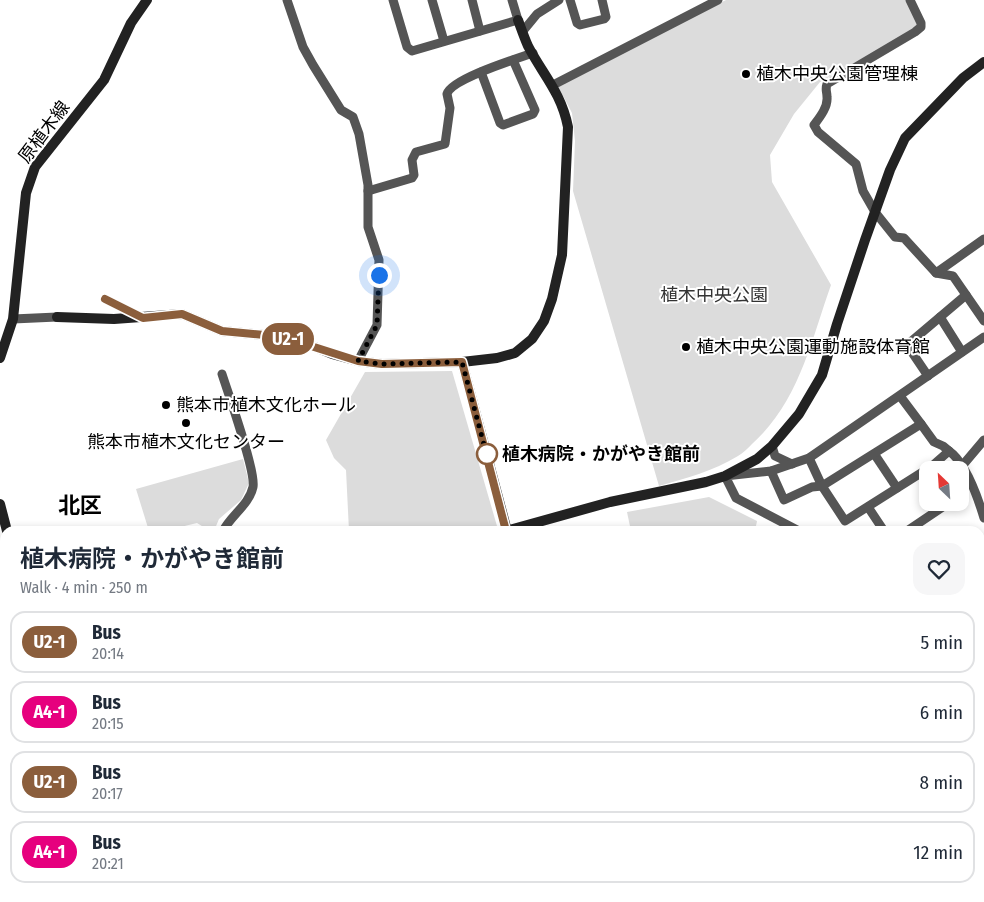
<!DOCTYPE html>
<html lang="en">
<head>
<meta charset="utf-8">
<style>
  :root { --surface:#fff; --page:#f6f6f7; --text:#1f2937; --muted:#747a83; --line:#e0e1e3 }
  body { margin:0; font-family:"Fira Sans Condensed","Noto Sans JP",sans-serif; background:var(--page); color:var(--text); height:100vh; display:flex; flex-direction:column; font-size:19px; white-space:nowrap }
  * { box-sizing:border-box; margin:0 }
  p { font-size:16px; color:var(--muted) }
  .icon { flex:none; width:28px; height:28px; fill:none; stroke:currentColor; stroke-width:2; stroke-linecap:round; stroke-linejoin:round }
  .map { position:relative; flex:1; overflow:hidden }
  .details { position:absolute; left:0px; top:526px; width:985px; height:376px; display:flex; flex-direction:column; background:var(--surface); border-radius:15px 15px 0 0; box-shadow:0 2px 8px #0003 }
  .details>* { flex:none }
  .badge { padding:0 10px; border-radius:16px; font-size:18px; line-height:32px }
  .needle { width:32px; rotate:335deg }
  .buttons { position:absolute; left:919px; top:461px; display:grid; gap:10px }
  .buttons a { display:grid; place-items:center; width:50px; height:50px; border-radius:10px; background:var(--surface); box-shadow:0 2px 8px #0003; font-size:25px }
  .you { position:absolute; width:25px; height:25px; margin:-12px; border:4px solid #fff; border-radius:50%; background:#1a73e8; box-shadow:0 0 0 8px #1a73e833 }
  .map>.badge { position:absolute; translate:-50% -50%; box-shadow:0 0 0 2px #fff }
  .round { display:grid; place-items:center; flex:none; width:52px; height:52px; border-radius:15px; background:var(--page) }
  .head { display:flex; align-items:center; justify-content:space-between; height:85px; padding:0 20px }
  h1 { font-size:24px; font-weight:700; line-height:38px }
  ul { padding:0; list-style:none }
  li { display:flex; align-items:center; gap:15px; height:62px; margin:0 10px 8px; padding:0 10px; border:2px solid var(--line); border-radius:15px }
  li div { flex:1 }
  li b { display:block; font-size:19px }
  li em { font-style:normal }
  li .badge { min-width:55px; font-weight:700; text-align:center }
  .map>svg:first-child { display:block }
  .green { fill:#dcdcdc }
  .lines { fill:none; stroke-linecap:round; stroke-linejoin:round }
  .stream { stroke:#a3a3a3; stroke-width:2.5 }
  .primary-casing { stroke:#dbdbdb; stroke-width:14 }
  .street { stroke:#555; stroke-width:9 }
  .secondary { stroke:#222; stroke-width:10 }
  .primary { stroke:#000; stroke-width:12 }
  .line-casing { stroke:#fff; stroke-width:11 }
  .line { stroke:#8b5e3c; stroke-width:8 }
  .walk { stroke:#000; stroke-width:5; stroke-dasharray:0 9 }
  .poi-dot { fill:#000; stroke:#fff; stroke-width:2 }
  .stop-dot { fill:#fff; stroke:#8b5e3c; stroke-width:2.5 }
  .labels { text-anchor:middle; stroke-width:4; stroke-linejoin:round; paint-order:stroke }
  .poi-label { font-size:18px; fill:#000; stroke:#fff; text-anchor:start }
  .street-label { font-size:18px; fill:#000; stroke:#fff }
  .park-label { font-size:18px; fill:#333; stroke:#fff }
  .stop-label { font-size:18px; font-weight:bold; fill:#000; stroke:#fff; text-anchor:start }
  .district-label { font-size:22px; font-weight:bold; fill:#000; stroke:#fff }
</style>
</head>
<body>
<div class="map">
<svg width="984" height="902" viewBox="0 0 984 902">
  <rect width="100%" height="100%" fill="#fff"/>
  <!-- green -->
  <g class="green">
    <path d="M726,0h181l11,22 -3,7 -95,53 -26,32 -24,41 2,27 59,103c-20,56 -32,117 -79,159 -4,4 -9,9 -14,12 -25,15 -51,22 -79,30l-86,-295 2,-50 -3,-28 -14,-27z"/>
    <polygon points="452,371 497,526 480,531 349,531 346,470 334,458 326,440 365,372"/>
    <polygon points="243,459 249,483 241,500 219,519 214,531 210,531 197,523 164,531 149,531 136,489"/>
    <polygon points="709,497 757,521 755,531 631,531 627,512"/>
    <rect x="765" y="898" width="158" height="4"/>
  </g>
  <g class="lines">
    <!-- stream -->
    <g class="stream">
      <polyline points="980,716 984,715"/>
      <polyline points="718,902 719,898"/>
    </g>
    <!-- primary casing -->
    <g class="primary-casing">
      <g id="primary">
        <polyline points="0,862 5,874"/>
        <polyline points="15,898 17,902"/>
      </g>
    </g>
    <!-- street -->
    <g class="street">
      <polyline points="287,0 303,47 313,65 341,110 353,117 359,134 368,185 368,227 379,260 377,325 358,361"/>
      <polyline points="393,0 407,47 412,51 518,20 512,0"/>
      <polyline points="432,0 444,41"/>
      <polyline points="472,0 480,31"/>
      <polyline points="570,0 577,23 580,25 604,19 606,17 602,0"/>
      <path d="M910,0l11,23v4l-6,5 -88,52c-2,6 0,7 0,13 1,10 -7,20 -13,28l4,7 38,32 7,27 12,21 20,25 9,1 32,35 17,3 31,45"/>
      <polyline points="523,31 537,14 559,0"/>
      <polyline points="481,72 500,123 503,125 533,114 535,110 513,60"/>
      <polyline points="553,85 718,0"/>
      <path d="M368,191l44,-13 2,-3 -2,-15 4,-8 29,-8 5,-36 -3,-14c4,-15 69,-35 86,-41"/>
      <polyline points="936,273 984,239"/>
      <polyline points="940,317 962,352"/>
      <polyline points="13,319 57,317"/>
      <path d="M222,374c6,19 34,97 31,113 -4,18 -22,28 -30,44"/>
      <polyline points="928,376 907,345 966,295"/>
      <polyline points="900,396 921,424"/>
      <polyline points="772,446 775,456 792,464"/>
      <polyline points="875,455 897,488"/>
      <path d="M809,458l13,28 23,35 87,-55 17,-15c17,12 29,47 35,67"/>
      <polyline points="962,466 984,440"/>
      <polyline points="771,471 784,500 812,487 822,486 921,424 934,442 943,446 949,451"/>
      <polyline points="868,507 884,531"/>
      <polyline points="799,531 736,498 725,476 771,471 809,458 984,337"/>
      <polyline points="907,531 950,502"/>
      <polyline points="980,595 984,595"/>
      <polyline points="0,825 5,822"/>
      <polyline points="226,898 229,902"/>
      <polyline points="372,898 374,902"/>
      <polyline points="307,902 317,898"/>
    </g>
    <!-- secondary -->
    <g class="secondary">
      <path d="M57,317l57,2 68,-5 40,17 53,5 28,6 29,12 26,7 24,3 80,-2 35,-4 18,-5 17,-14 12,-18 8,-22 10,-44 6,-128c-7,-35 -25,-52 -40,-81 -4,-9 -7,-18 -10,-26"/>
      <polyline points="0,358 13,319 26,193 35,167 104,80 131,23 147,0"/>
      <polyline points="462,362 507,531"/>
      <polyline points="0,504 7,531"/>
      <polyline points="506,531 610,502 706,482 725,476 757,459 772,446 799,414 822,375 837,324 865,240 890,170 905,138 963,78 984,62"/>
      <polyline points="0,642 5,641"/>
      <polyline points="100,902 109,898"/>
    </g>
    <!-- primary -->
    <use href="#primary" class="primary"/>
  </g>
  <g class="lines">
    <!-- line casing -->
    <g class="line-casing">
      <polyline id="line" points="105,299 143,318 182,314 222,331 275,336 289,339 358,361 382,364 462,362 506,531"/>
    </g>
    <!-- line -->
    <use href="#line" class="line"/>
    <!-- walk -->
    <polyline class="walk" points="379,275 377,325 358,361 382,364 462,362 487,456 487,454"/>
  </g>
  <!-- markers -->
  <g class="poi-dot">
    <circle cx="746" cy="74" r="5"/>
    <circle cx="686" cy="347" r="5"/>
    <circle cx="166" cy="405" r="5"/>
    <circle cx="186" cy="423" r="5"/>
  </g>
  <circle class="stop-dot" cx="487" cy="454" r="10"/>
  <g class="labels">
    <!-- poi labels -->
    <g class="poi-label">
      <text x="756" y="80">植木中央公園管理棟</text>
      <text x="696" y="353">植木中央公園運動施設体育館</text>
      <text x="176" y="411">熊本市植木文化ホール</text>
      <text x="186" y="448" text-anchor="middle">熊本市植木文化センター</text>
    </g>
    <!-- street labels -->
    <g class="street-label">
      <text transform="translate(44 132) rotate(-53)" y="6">原植木線</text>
    </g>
    <!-- park labels -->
    <g class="park-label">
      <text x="714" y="301">植木中央公園</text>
    </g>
    <!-- stop labels -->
    <g class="stop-label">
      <text x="502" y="460">植木病院・かがやき館前</text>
    </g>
    <!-- district labels -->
    <g class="district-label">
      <text x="80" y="513">北区</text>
    </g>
  </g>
</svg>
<div class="buttons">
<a><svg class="needle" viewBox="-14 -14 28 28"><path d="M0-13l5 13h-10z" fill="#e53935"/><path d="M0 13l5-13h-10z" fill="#747a83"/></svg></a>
</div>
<div class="you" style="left:379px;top:275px"></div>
<b class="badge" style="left:288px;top:339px;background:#8b5e3c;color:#fff">U2-1</b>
<section class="details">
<div class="head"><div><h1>植木病院・かがやき館前</h1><p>Walk · 4 min · 250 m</p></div><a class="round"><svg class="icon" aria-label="heart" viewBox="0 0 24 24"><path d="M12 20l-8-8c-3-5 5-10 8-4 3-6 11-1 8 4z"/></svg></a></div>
<ul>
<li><span class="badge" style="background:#8b5e3c;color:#fff">U2-1</span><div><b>Bus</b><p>20:14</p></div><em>5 min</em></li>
<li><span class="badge" style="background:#e6007e;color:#fff">A4-1</span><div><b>Bus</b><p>20:15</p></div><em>6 min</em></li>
<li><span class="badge" style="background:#8b5e3c;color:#fff">U2-1</span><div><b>Bus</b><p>20:17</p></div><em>8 min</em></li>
<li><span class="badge" style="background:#e6007e;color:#fff">A4-1</span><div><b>Bus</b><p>20:21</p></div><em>12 min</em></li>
</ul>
</section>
</div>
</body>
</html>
